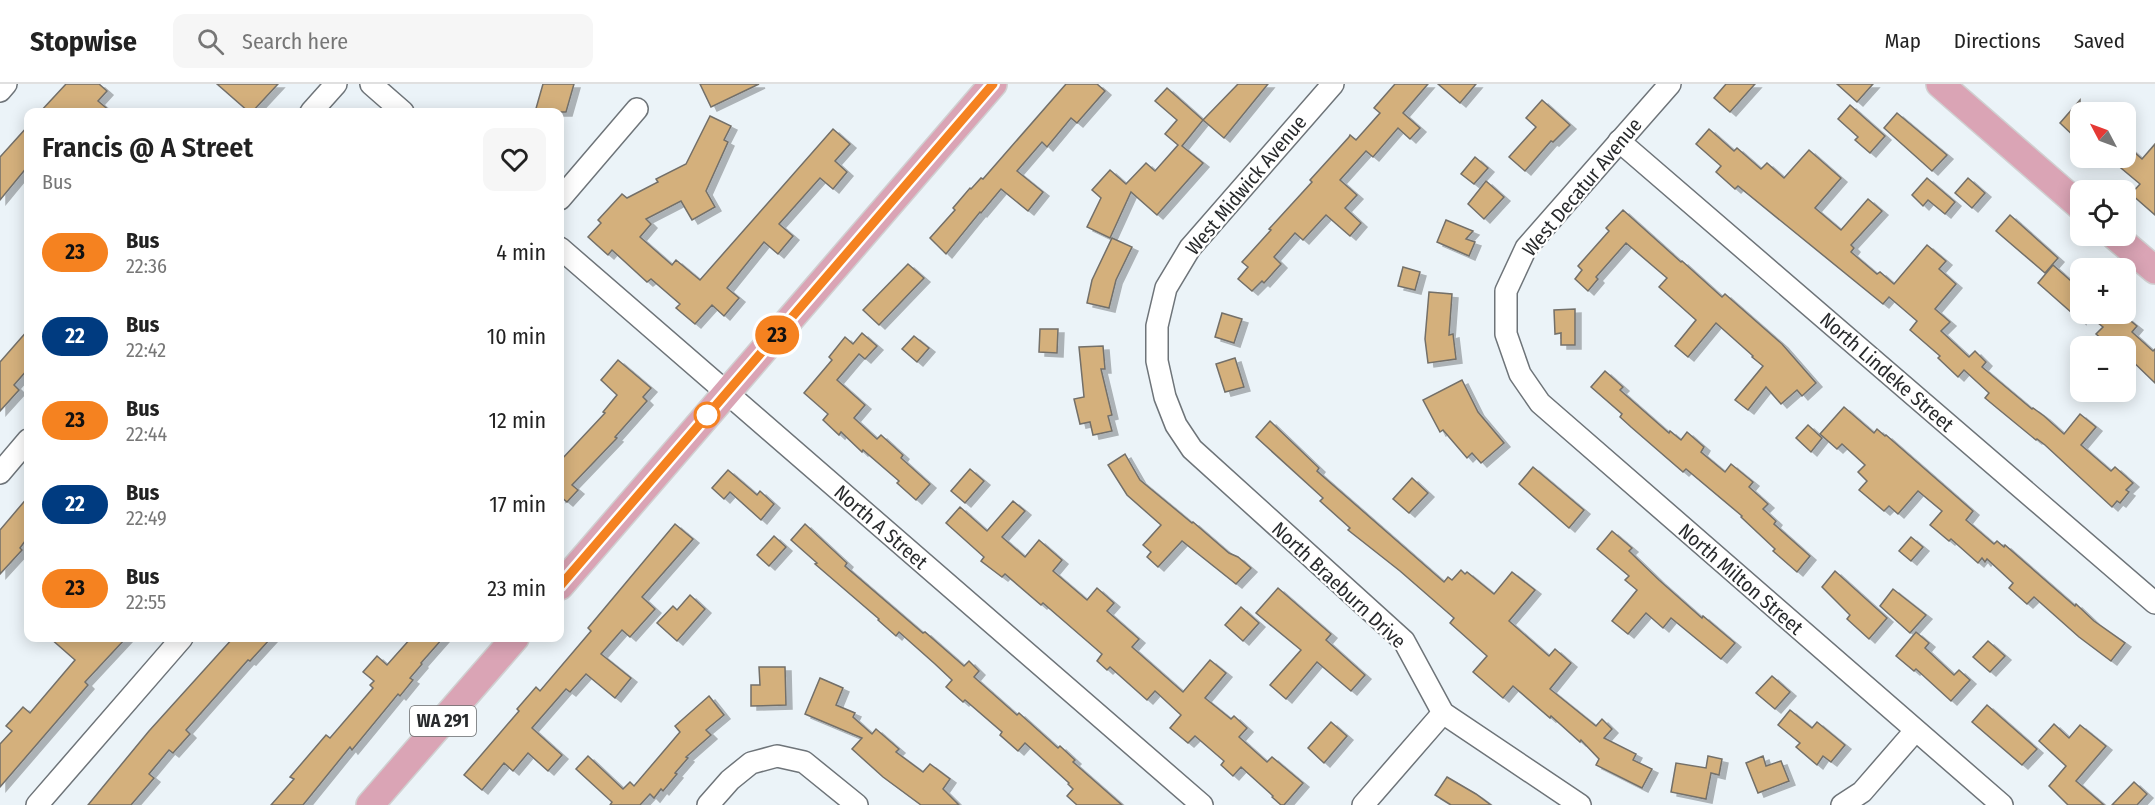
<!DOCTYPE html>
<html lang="en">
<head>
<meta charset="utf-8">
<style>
  :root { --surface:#fff; --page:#f6f6f6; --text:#222; --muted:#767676; --line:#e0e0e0 }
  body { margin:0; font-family:"Fira Sans Condensed",sans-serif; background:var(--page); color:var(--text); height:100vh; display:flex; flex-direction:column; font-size:22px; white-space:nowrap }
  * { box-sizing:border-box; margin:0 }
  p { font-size:20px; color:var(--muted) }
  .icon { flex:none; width:33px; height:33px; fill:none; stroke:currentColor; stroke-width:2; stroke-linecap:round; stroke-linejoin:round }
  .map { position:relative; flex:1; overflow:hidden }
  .details { position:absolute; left:24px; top:24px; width:540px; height:534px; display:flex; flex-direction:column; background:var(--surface); border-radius:12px; box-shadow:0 3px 15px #0003 }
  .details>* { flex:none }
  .badge { padding:0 12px; border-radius:20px; font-size:21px; line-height:39px }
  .needle { width:39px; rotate:311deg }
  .tools { position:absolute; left:2070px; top:18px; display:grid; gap:12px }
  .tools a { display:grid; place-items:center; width:66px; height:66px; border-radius:12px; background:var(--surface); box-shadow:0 3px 15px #0003; font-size:30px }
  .map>.badge { position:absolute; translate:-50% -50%; box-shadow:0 0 0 3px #fff }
  .round { display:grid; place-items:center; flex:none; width:63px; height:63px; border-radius:12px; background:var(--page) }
  .head { display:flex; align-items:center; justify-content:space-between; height:102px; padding:0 18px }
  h1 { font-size:28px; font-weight:600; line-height:45px }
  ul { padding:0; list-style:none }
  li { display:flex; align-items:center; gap:18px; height:84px; padding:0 18px }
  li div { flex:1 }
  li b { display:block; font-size:22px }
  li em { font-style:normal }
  li .badge { min-width:66px; font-weight:700; text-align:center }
  header { display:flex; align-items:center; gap:36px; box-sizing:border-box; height:84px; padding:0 30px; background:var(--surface); border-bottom:2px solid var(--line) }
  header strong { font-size:28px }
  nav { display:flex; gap:33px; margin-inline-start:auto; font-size:21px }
  .search { width:420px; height:54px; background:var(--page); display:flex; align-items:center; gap:15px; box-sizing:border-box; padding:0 21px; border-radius:12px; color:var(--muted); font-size:22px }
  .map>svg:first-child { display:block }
  .building { fill:#d4b07b; stroke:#736f69; stroke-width:1.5; filter:url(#shadow) }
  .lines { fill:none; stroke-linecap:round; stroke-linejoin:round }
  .minor-casing { stroke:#6e7479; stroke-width:24 }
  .major-casing { stroke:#d0d0d1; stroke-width:30 }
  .minor { stroke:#fff; stroke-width:21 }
  .major { stroke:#daa4b5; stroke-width:27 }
  .line-casing { stroke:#fff; stroke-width:14 }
  .line { stroke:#f58220; stroke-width:9 }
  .stop-dot { fill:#fff; stroke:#f58220; stroke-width:3 }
  .labels { text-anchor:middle; stroke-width:4.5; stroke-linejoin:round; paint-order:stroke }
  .shield { fill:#fff; stroke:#686a6b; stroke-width:1.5 }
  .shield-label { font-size:18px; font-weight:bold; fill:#282a2c }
  .street-label { font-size:20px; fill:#282a2c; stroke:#fff }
</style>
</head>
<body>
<header>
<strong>Stopwise</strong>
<div class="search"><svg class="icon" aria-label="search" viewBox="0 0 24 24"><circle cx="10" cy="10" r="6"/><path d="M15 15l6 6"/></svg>Search here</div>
<nav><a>Map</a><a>Directions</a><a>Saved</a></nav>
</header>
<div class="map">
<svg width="2155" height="721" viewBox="0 0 2155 721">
  <defs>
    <filter id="shadow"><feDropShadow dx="6" dy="4" stdDeviation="0" flood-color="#0004"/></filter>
  </defs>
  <rect width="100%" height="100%" fill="#ebf3f8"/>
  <!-- building -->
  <g class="building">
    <polygon points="66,0 99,0 107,7 98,17 111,28 40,28"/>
    <polygon points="217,0 278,0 252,28 249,28"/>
    <polygon points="543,0 574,0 566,28 535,28"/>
    <polygon points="700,0 759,0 711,23"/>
    <polygon points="1066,0 1097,0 1105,7 1077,39 1071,34 1047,63 1042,58 1017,87 1043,108 1028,127 1001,105 981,129 980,128 946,170 930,154 955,126 953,124 970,104 971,105 981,94 983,95"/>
    <polygon points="1238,0 1268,0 1224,54 1203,36 1182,62 1203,79 1157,131 1131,108 1110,154 1087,143 1101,114 1092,106 1110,86 1126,100 1146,79 1155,87 1178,61 1165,50 1177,36 1155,17 1167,4 1203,36"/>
    <polygon points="1395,0 1428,0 1403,29 1420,44 1410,55 1398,44 1373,73 1366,67 1340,96 1357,111 1345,124 1361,139 1350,152 1326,131 1303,156 1295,149 1274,173 1281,180 1264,199 1262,197 1252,207 1238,195 1248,183 1242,178 1271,146 1269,145 1312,98 1310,96 1349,53 1350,51 1356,56 1380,29 1374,24"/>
    <polygon points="1438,0 1476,0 1460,19"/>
    <polygon points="1726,0 1755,0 1730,28 1714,14"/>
    <polygon points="1837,0 1873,0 1857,18"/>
    <polygon points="1542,16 1570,41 1553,58 1551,57 1525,87 1509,73 1536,43 1526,34"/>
    <polygon points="2080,16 2080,58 2060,39"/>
    <polygon points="1850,21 1885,52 1870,69 1855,56 1858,53 1838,35"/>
    <polygon points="1897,29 1947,71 1932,87 1884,44"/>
    <polygon points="710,32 731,42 724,56 728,58 706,107 715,123 692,136 681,117 646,135 651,140 640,153 672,181 676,176 700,196 833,45 850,60 835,77 847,88 833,105 820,94 779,140 793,152 778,170 764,158 727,204 739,214 724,232 712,221 695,240 676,224 680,220 651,195 647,198 612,166 608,171 588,153 601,139 598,136 622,110 627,114 658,98 656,95 686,80"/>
    <polygon points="28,42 28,82 0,116 0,73"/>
    <polygon points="1709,45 1734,67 1737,64 1761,85 1767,79 1784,94 1809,66 1841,94 1815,124 1841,146 1868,115 1882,127 1851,161 1854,164 1851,168 1877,190 1880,188 1894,200 1927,161 1946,177 1939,185 1956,200 1935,225 1950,238 1941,247 1969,273 1975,267 1986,278 1982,283 2032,325 2033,324 2044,332 2064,350 2080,330 2096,343 2081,361 2111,387 2115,383 2133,399 2126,406 2129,408 2120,419 2117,417 2112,423 2045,361 2037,355 2036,356 1997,324 1985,314 1989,309 1964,286 1958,293 1938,274 1940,272 1910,246 1917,237 1889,213 1883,220 1738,102 1735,105 1716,88 1721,82 1696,60"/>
    <polygon points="2155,60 2155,131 2131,110 2140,100 2109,74 2126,74 2126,61 2142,75"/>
    <polygon points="1475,73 1488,84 1474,100 1461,90"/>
    <polygon points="1927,94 1955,118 1945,130 1928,116 1923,122 1912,111"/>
    <polygon points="1968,94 1985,109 1972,124 1955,109"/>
    <polygon points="1486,97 1504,113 1484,135 1468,120"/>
    <polygon points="1623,126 1681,178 1682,177 1722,213 1725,210 1782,260 1816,299 1802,312 1797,306 1781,320 1766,303 1748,326 1735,316 1763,282 1752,273 1753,272 1716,239 1688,273 1675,262 1696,236 1659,203 1667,194 1626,159 1596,193 1598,195 1588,207 1575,195 1582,186 1578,182 1609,147 1606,144"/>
    <polygon points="2010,131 2058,174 2045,189 1996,147"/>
    <polygon points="1446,136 1473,147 1466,155 1475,158 1469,172 1437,158"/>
    <polygon points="1112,154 1132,163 1116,196 1109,224 1087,219 1092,196"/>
    <polygon points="908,180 924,194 879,241 863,226"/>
    <polygon points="2053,181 2080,205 2080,236 2038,199"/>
    <polygon points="1403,183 1420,188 1415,206 1398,202"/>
    <polygon points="1429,208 1452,210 1449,251 1453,250 1456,275 1428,279 1425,255"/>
    <polygon points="1575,225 1575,261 1561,261 1561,249 1555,250 1554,226"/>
    <polygon points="1222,229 1242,235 1234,259 1215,253"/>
    <polygon points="2087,230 2122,230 2137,242 2132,248 2153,267 2155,265 2155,299 2126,271 2126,262 2110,262 2096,250 2103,243"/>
    <polygon points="1040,245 1058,245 1057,269 1039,268"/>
    <polygon points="28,246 28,285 14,301 19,306 0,327 0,278"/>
    <polygon points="862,249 877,262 865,275 859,270 837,296 865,321 854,334 877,355 881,351 903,371 901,374 930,400 916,416 897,399 899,397 863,366 862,368 841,348 839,351 823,336 828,330 804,309 832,276 829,273 845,253 853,260"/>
    <polygon points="914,252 929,264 917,278 902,265"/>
    <polygon points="1103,262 1105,285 1101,285 1112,331 1108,332 1112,347 1093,351 1090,338 1080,340 1074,315 1084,313 1079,263"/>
    <polygon points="1235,274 1244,303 1225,308 1216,280"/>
    <polygon points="618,276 651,304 643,313 647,317 615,353 617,354 572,401 578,406 567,418 561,413 560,414 560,377 605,329 603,328 617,311 601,296"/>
    <polygon points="1605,287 1623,303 1620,306 1669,349 1670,347 1681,356 1687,348 1704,363 1701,368 1725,388 1731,380 1753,398 1749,403 1768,420 1763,425 1776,437 1774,440 1810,472 1797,488 1773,467 1775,465 1741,433 1742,432 1686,385 1683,388 1631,343 1620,333 1622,330 1591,303"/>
    <polygon points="1462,296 1478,328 1504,359 1481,379 1472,369 1467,374 1443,346 1440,348 1423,316"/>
    <polygon points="1844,323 1874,349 1877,345 1885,352 1886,351 1973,427 1966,436 1994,460 1997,457 2004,463 2005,461 2075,522 2076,520 2094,537 2125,559 2111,577 2079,553 2034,513 2027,520 2009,504 2013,499 1987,475 1985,478 1982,474 1978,479 1951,455 1949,457 1930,441 1942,427 1918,407 1898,430 1889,422 1884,427 1859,406 1867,397 1858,388 1865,381 1842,360 1837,365 1820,350"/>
    <polygon points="1270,337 1319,384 1317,387 1444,498 1448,493 1452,496 1461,486 1465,490 1467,488 1494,510 1512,488 1535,506 1509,537 1549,572 1555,565 1571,579 1550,605 1596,642 1602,635 1612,645 1604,654 1636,670 1633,676 1652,685 1642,704 1596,681 1599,675 1581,656 1580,658 1551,632 1550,634 1513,602 1503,614 1473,588 1487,572 1450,539 1454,534 1400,487 1348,446 1350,444 1320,417 1323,414 1256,353"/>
    <polygon points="1808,341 1822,354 1811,368 1796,354"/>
    <polygon points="1125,370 1140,396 1192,439 1193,438 1229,469 1238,473 1251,484 1236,500 1182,457 1158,483 1147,473 1151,468 1143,461 1161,441 1127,411 1108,381"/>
    <polygon points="1533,383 1584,426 1569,444 1519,400"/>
    <polygon points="970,385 984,397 965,419 951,407"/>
    <polygon points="728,386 757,411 760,407 774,420 761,436 730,408 724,415 712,404"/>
    <polygon points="1412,394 1428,409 1409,429 1393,415"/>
    <polygon points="28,413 28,453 20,464 22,466 0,490 0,446"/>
    <polygon points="1013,417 1025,427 1002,453 1025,473 1039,456 1062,476 1053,487 1087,516 1097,504 1114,519 1107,527 1139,555 1132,563 1183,608 1210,576 1226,589 1205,614 1231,635 1234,632 1247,644 1239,653 1267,678 1272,673 1303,699 1284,721 1281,721 1272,713 1273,712 1241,683 1233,692 1221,681 1224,677 1195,652 1188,659 1170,644 1181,631 1155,607 1147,616 1110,583 1107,586 1097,577 1102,570 1043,519 1041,521 1005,490 1002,493 994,487 981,477 984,473 946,439 960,423 987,447"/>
    <polygon points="675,440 693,455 642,513 655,525 630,553 622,546 601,570 631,594 615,614 586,590 570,608 566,605 532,644 562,671 548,687 528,669 513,687 504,679 482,706 464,691 519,627 517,625 536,603 540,607 591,547 588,544"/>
    <polygon points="805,440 847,479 845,482 923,549 925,548 964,582 969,577 979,587 974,593 1017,631 1019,629 1058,664 1060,662 1075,676 1073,678 1122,721 1077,721 1067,712 1073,705 1068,700 1069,699 1025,659 1018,667 1000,651 1002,648 965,616 963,618 946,603 952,596 935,580 899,548 896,552 878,536 879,535 815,480 817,479 791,456"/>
    <polygon points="1612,447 1632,464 1629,467 1659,496 1702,534 1703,532 1735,559 1721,575 1671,534 1663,544 1646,529 1628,550 1612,537 1637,506 1625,496 1629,492 1597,465"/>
    <polygon points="774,452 786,463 769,482 757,471"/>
    <polygon points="1911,453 1923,463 1911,477 1899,467"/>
    <polygon points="1835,487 1887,534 1869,555 1847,535 1850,531 1822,503"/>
    <polygon points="1278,504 1331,550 1326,556 1365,591 1351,607 1317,578 1286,615 1270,601 1301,566 1256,529"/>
    <polygon points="1893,505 1926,531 1910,549 1880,522"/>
    <polygon points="690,511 705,525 677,557 657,539 673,522 677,526"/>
    <polygon points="1241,523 1259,539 1243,557 1225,541"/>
    <polygon points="1916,548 1929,559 1925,564 1954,591 1959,586 1970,596 1951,617 1916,585 1914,587 1896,572"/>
    <polygon points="50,554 126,554 85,598 88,601 0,703 0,660 12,647 6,642 23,623 30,629 75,576"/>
    <polygon points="233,554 271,554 250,577 248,576 186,646 190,650 173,669 169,666 149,690 154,694 131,721 88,721 149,647"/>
    <polygon points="411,554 443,554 421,579 422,580 410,594 413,596 400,612 398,610 352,666 350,663 303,721 271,721 294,695 290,693 326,651 330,654 373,604 370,601 374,597 363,588 377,572 387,581"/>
    <polygon points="1988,557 2005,572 1990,588 1973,573"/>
    <polygon points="759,583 785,583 786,621 751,622 751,601 760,601"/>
    <polygon points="1772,592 1790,608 1775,625 1756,609"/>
    <polygon points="820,594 843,604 836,621 855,629 853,633 872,650 876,645 899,665 896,668 923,688 930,680 950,695 943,705 959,721 921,721 883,693 852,665 862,654 805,630"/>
    <polygon points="709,612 724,631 706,646 711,651 686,673 688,674 675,689 677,690 663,707 661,705 654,714 650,710 640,721 610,721 612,718 576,685 588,672 623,705 630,698 634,702 680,648 675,642"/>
    <polygon points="1987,621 2037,665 2022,681 1972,638"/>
    <polygon points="1790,626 1812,644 1817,638 1845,661 1831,678 1823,672 1817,681 1796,663 1800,659 1778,641"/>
    <polygon points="1331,638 1347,652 1324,679 1308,664"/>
    <polygon points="2054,640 2069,654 2080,641 2106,662 2076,697 2104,721 2068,721 2049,702 2066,682 2039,657"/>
    <polygon points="1708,672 1722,675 1719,691 1711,689 1706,715 1671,708 1676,679 1706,684"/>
    <polygon points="1763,672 1766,682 1781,677 1789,697 1758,709 1746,679"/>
    <polygon points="1447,693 1476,710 1491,721 1451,721 1435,711"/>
    <polygon points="2134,698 2147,710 2137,721 2112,721"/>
  </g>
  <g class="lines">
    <!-- minor casing -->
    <g class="minor-casing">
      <g id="minor">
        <polyline points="371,0 403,28"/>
        <polyline points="1333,0 1190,164 1166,204 1157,242 1157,277 1165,313 1176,341 1192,365 1404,557 1443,629 1580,721"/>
        <polyline points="1670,0 1526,164 1506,207 1506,250 1520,290 1540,319 2002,721"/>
        <polyline points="0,7 6,0"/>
        <polyline points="311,28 336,0"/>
        <polyline points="1619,57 2155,519"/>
        <polyline points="560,115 637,25"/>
        <polyline points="560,164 1202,721"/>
        <polyline points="0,389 28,356"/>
        <polyline points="37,721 182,554"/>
        <polyline points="708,721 730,696 751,679 777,672 804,678 857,721"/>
        <polyline points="1363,721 1443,629"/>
        <polyline points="1842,721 1862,708 1915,647"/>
      </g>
    </g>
    <!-- major casing -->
    <g class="major-casing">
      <g id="major">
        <polyline points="1940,0 2080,122"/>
        <polyline points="2115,152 2155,186"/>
        <polyline points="560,502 993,0"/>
        <polyline points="370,721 515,554"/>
      </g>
    </g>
    <!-- minor -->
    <use href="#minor" class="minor"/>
    <!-- major -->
    <use href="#major" class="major"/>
  </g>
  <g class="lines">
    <!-- line casing -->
    <g class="line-casing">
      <polyline id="line" points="560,502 993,0"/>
    </g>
    <!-- line -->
    <use href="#line" class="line"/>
  </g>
  <!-- markers -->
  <circle class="stop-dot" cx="707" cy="331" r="12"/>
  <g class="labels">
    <!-- shield labels -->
    <rect class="shield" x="410" y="622" width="66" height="30" rx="4.5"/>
    <g class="shield-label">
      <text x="443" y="643">WA 291</text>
    </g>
    <!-- street labels -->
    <g class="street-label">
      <text transform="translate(1246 101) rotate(-50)" y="7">West Midwick Avenue</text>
      <text transform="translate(1582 103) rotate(-50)" y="7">West Decatur Avenue</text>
      <text transform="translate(1887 288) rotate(41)" y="7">North Lindeke Street</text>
      <text transform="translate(881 443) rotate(41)" y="7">North A Street</text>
      <text transform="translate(1741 495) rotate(41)" y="7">North Milton Street</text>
      <text transform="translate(1339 501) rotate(43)" y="7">North Braeburn Drive</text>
    </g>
  </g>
</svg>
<div class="tools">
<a><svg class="needle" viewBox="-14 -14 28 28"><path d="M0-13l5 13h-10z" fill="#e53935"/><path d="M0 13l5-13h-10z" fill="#767676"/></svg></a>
<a><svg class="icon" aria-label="locate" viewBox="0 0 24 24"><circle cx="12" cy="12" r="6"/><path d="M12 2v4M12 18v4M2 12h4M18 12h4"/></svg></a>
<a>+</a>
<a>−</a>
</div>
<b class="badge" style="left:777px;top:251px;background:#f58220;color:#111">23</b>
<section class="details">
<div class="head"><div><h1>Francis @ A Street</h1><p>Bus</p></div><a class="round"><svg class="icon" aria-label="heart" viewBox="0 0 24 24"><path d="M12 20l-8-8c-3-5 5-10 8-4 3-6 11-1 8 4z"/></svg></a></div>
<ul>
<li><span class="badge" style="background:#f58220;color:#111">23</span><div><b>Bus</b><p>22:36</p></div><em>4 min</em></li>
<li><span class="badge" style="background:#003b80;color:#fff">22</span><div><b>Bus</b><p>22:42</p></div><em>10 min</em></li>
<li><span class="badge" style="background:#f58220;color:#111">23</span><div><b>Bus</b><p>22:44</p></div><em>12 min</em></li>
<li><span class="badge" style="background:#003b80;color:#fff">22</span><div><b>Bus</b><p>22:49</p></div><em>17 min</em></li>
<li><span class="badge" style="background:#f58220;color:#111">23</span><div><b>Bus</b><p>22:55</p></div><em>23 min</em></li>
</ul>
</section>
</div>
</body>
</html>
